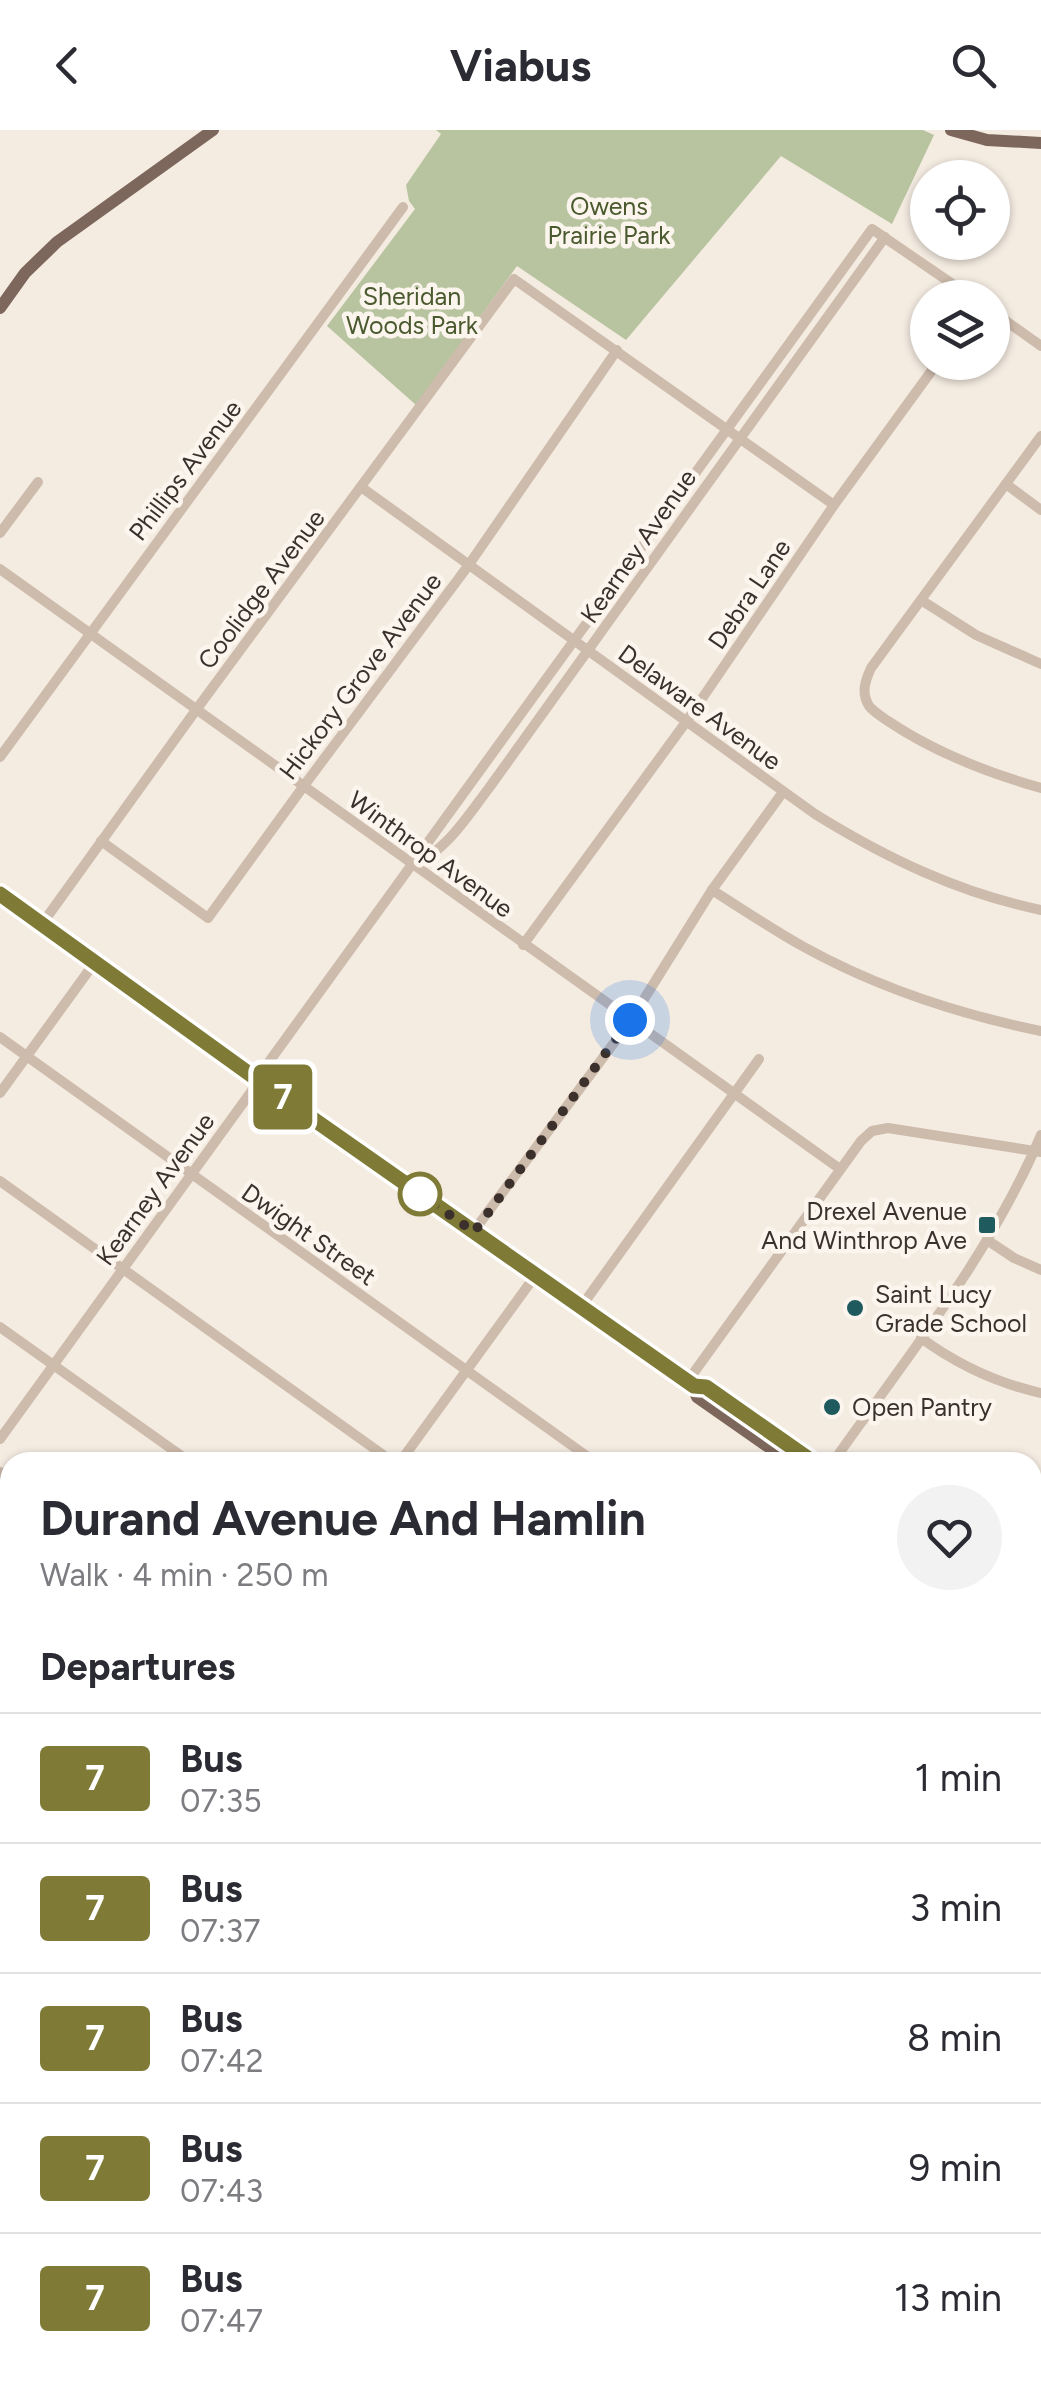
<!DOCTYPE html>
<html lang="en">
<head>
<meta charset="utf-8">
<style>
  :root { --surface:#fff; --page:#f2f2f3; --text:#2b2b33; --muted:#7c7c81; --line:#e1e1e2 }
  body { margin:0; font-family:Figtree,sans-serif; background:var(--page); color:var(--text); height:100vh; display:flex; flex-direction:column; font-size:38px; white-space:nowrap }
  * { box-sizing:border-box; margin:0 }
  p { font-size:32px; color:var(--muted) }
  .icon { flex:none; width:55px; height:55px; fill:none; stroke:currentColor; stroke-width:2; stroke-linecap:round; stroke-linejoin:round }
  .map { position:relative; flex:1; overflow:hidden }
  .panel { position:absolute; left:0px; top:1322px; width:1042px; height:932px; display:flex; flex-direction:column; background:var(--surface); border-radius:30px 30px 0 0; box-shadow:0 2px 8px #0004 }
  .panel>* { flex:none }
  .badge { padding:0 20px; border-radius:8px; font-size:35px; line-height:65px }
  .buttons { position:absolute; left:910px; top:30px; display:grid; gap:20px }
  .buttons a { display:grid; place-items:center; width:100px; height:100px; border-radius:50%; background:var(--surface); box-shadow:0 2px 8px #0004; font-size:50px }
  .you { position:absolute; width:50px; height:50px; margin:-25px; border:8px solid #fff; border-radius:50%; background:#1a73e8; box-shadow:0 0 0 15px #1a73e833 }
  .map>.badge { position:absolute; translate:-50% -50%; box-shadow:0 0 0 5px #fff }
  h2 { padding:0 40px; font-size:38px; line-height:90px }
  .round { display:grid; place-items:center; flex:none; width:105px; height:105px; border-radius:52px; background:var(--page) }
  .summary { display:flex; align-items:center; justify-content:space-between; height:170px; padding:0 40px }
  h1 { font-size:48px; font-weight:700; line-height:75px }
  ul { padding:0; list-style:none }
  li { display:flex; align-items:center; gap:30px; height:130px; padding:0 40px; border-top:2px solid var(--line) }
  li div { flex:1 }
  li b { display:block; font-size:38px }
  li em { font-style:normal }
  li .badge { min-width:110px; font-weight:700; text-align:center }
  header { display:flex; justify-content:space-between; align-items:center; height:130px; padding:0 40px; background:var(--surface); font-size:45px; font-weight:700 }
  .map>svg:first-child { display:block }
  .green { fill:#b8c4a0 }
  .lines { fill:none; stroke-linecap:round; stroke-linejoin:round }
  .minor { stroke:#cdbbac; stroke-width:10 }
  .major { stroke:#7d675c; stroke-width:12 }
  .line-casing { stroke:#fff; stroke-width:22 }
  .line { stroke:#7f7b37; stroke-width:15 }
  .walk { stroke:#3b302b; stroke-width:10; stroke-dasharray:0 18 }
  .stop-dot { fill:#fff; stroke:#7f7b37; stroke-width:5 }
  .poi-dot { fill:#1f5a5e; stroke:#fbf5ee; stroke-width:4 }
  .labels { text-anchor:middle; stroke-width:9; stroke-linejoin:round; paint-order:stroke }
  .park-label { font-size:25px; fill:#4a5a2e; stroke:#fbf5ee }
  .street-label { font-size:25px; fill:#3b302b; stroke:#fbf5ee }
  .poi-label { font-size:25px; fill:#3b302b; stroke:#fbf5ee; text-anchor:start }
</style>
</head>
<body>
<header><svg class="icon" aria-label="back" viewBox="0 0 24 24"><path d="M15 5l-7 7 7 7"/></svg>Viabus<svg class="icon" aria-label="search" viewBox="0 0 24 24"><circle cx="10" cy="10" r="6"/><path d="M15 15l6 6"/></svg></header>
<div class="map">
<svg width="1041" height="2253" viewBox="0 0 1041 2253">
  <rect width="100%" height="100%" fill="#f4ebe1"/>
  <!-- green -->
  <polygon class="green" points="436,0 923,0 934,5 892,94 781,26 626,210 517,136 416,275 327,196 415,79 409,71 406,55 441,4"/>
  <g class="lines">
    <!-- minor -->
    <g class="minor">
      <polyline points="992,181 1041,216"/>
      <path d="M1041,306l-170,232c-6,13 -10,25 -2,38 5,6 13,11 19,15 46,31 100,52 153,67"/>
      <polyline points="1006,354 1041,380"/>
      <path d="M361,357l454,327c71,44 144,79 226,96"/>
      <polyline points="0,403 38,352"/>
      <polyline points="0,439 840,1039"/>
      <polyline points="921,470 976,505 1041,534"/>
      <polyline points="0,627 403,77"/>
      <polyline points="101,711 208,788 303,657 468,436 617,220"/>
      <path d="M413,735c35,-16 53,-47 76,-77l396,-551"/>
      <path d="M712,760c30,19 60,39 92,57 74,41 154,67 237,84"/>
      <polyline points="42,794 196,580 514,149 834,375"/>
      <polyline points="523,815 686,592 834,375 938,232"/>
      <polyline points="0,907 595,1332"/>
      <polyline points="0,963 95,832"/>
      <polyline points="0,1051 393,1332"/>
      <polyline points="473,1102 631,890 712,760 783,662"/>
      <polyline points="987,1110 1014,1128 1041,1140"/>
      <polyline points="581,1177 759,929"/>
      <polyline points="0,1197 190,1332"/>
      <path d="M921,1208c37,27 75,45 120,55"/>
      <polyline points="687,1252 861,1011 872,1001 888,998 1041,1022"/>
      <polyline points="0,1309 251,962 266,936 872,99 973,168"/>
      <polyline points="400,1332 535,1146"/>
      <path d="M833,1332c74,-105 158,-208 208,-327"/>
      <polyline points="0,1342 10,1349"/>
      <polyline points="0,1487 10,1494"/>
      <polyline points="0,1628 10,1635"/>
      <polyline points="1032,1667 1041,1656"/>
      <polyline points="1032,1762 1041,1758"/>
      <polyline points="0,1768 10,1775"/>
      <polyline points="1032,1877 1041,1865"/>
      <polyline points="0,1890 10,1876"/>
      <polyline points="0,1908 10,1915"/>
      <polyline points="0,2048 10,2055"/>
      <polyline points="1032,2089 1041,2077"/>
      <polyline points="0,2135 5,2134 10,2137"/>
      <polyline points="1032,2153 1041,2159"/>
      <polyline points="0,2204 10,2190"/>
      <polyline points="277,2245 288,2253"/>
      <polyline points="473,2245 484,2253"/>
      <polyline points="124,2253 130,2245"/>
      <polyline points="609,2253 614,2245"/>
      <polyline points="765,2253 771,2245"/>
      <polyline points="914,2253 920,2245"/>
    </g>
    <!-- major -->
    <g class="major">
      <polyline points="951,0 987,10 1041,13"/>
      <polyline points="0,178 25,143 57,112 213,0"/>
      <polyline points="0,764 269,958 687,1252 693,1257 697,1267 790,1332"/>
      <polyline points="693,1257 706,1257 813,1332"/>
      <polyline points="1032,1487 1041,1494"/>
      <polyline points="1032,1504 1041,1510"/>
    </g>
  </g>
  <g class="lines">
    <!-- line casing -->
    <g class="line-casing">
      <polyline id="line" points="0,764 269,958 694,1256 706,1257 813,1332"/>
    </g>
    <!-- line -->
    <use href="#line" class="line"/>
    <!-- walk -->
    <polyline class="walk" points="420,1064 474,1102 630,890"/>
  </g>
  <!-- markers -->
  <circle class="stop-dot" cx="420" cy="1064" r="20"/>
  <g class="poi-dot">
    <rect x="977" y="1085" width="20" height="20" rx="5"/>
    <circle cx="855" cy="1178" r="10"/>
    <circle cx="832" cy="1277" r="10"/>
  </g>
  <g class="labels">
    <!-- park labels -->
    <g class="park-label">
      <text x="609" y="85">Owens<tspan x="609" dy="29">Prairie Park</tspan></text>
      <text x="412" y="175">Sheridan<tspan x="412" dy="29">Woods Park</tspan></text>
    </g>
    <!-- street labels -->
    <g class="street-label">
      <text transform="translate(185 340) rotate(-53)" y="9">Phillips Avenue</text>
      <text transform="translate(638 416) rotate(-55)" y="9">Kearney Avenue</text>
      <text transform="translate(261 459) rotate(-53)" y="9">Coolidge Avenue</text>
      <text transform="translate(749 464) rotate(-56)" y="9">Debra Lane</text>
      <text transform="translate(360 546) rotate(-53)" y="9">Hickory Grove Avenue</text>
      <text transform="translate(700 577) rotate(36)" y="9">Delaware Avenue</text>
      <text transform="translate(431 724) rotate(36)" y="9">Winthrop Avenue</text>
      <text transform="translate(155 1059) rotate(-54)" y="9">Kearney Avenue</text>
      <text transform="translate(309 1104) rotate(35)" y="9">Dwight Street</text>
    </g>
    <!-- poi labels -->
    <g class="poi-label">
      <text x="967" y="1090" text-anchor="end">Drexel Avenue<tspan x="967" dy="29">And Winthrop Ave</tspan></text>
      <text x="875" y="1173">Saint Lucy<tspan x="875" dy="29">Grade School</tspan></text>
      <text x="852" y="1286">Open Pantry</text>
    </g>
  </g>
</svg>
<div class="buttons">
<a><svg class="icon" aria-label="locate" viewBox="0 0 24 24"><circle cx="12" cy="12" r="6"/><path d="M12 2v4M12 18v4M2 12h4M18 12h4"/></svg></a>
<a><svg class="icon" aria-label="layers" viewBox="0 0 24 24"><path d="M12 4l9 5-9 5-9-5zM3 14l9 5 9-5"/></svg></a>
</div>
<div class="you" style="left:630px;top:890px"></div>
<b class="badge" style="left:283px;top:967px;background:#7f7b37;color:#fff">7</b>
<section class="panel">
<div class="summary"><div><h1>Durand Avenue And Hamlin</h1><p>Walk · 4 min · 250 m</p></div><a class="round"><svg class="icon" aria-label="heart" viewBox="0 0 24 24"><path d="M12 20l-8-8c-3-5 5-10 8-4 3-6 11-1 8 4z"/></svg></a></div>
<h2>Departures</h2>
<ul>
<li><span class="badge" style="background:#7f7b37;color:#fff">7</span><div><b>Bus</b><p>07:35</p></div><em>1 min</em></li>
<li><span class="badge" style="background:#7f7b37;color:#fff">7</span><div><b>Bus</b><p>07:37</p></div><em>3 min</em></li>
<li><span class="badge" style="background:#7f7b37;color:#fff">7</span><div><b>Bus</b><p>07:42</p></div><em>8 min</em></li>
<li><span class="badge" style="background:#7f7b37;color:#fff">7</span><div><b>Bus</b><p>07:43</p></div><em>9 min</em></li>
<li><span class="badge" style="background:#7f7b37;color:#fff">7</span><div><b>Bus</b><p>07:47</p></div><em>13 min</em></li>
</ul>
</section>
</div>
</body>
</html>
